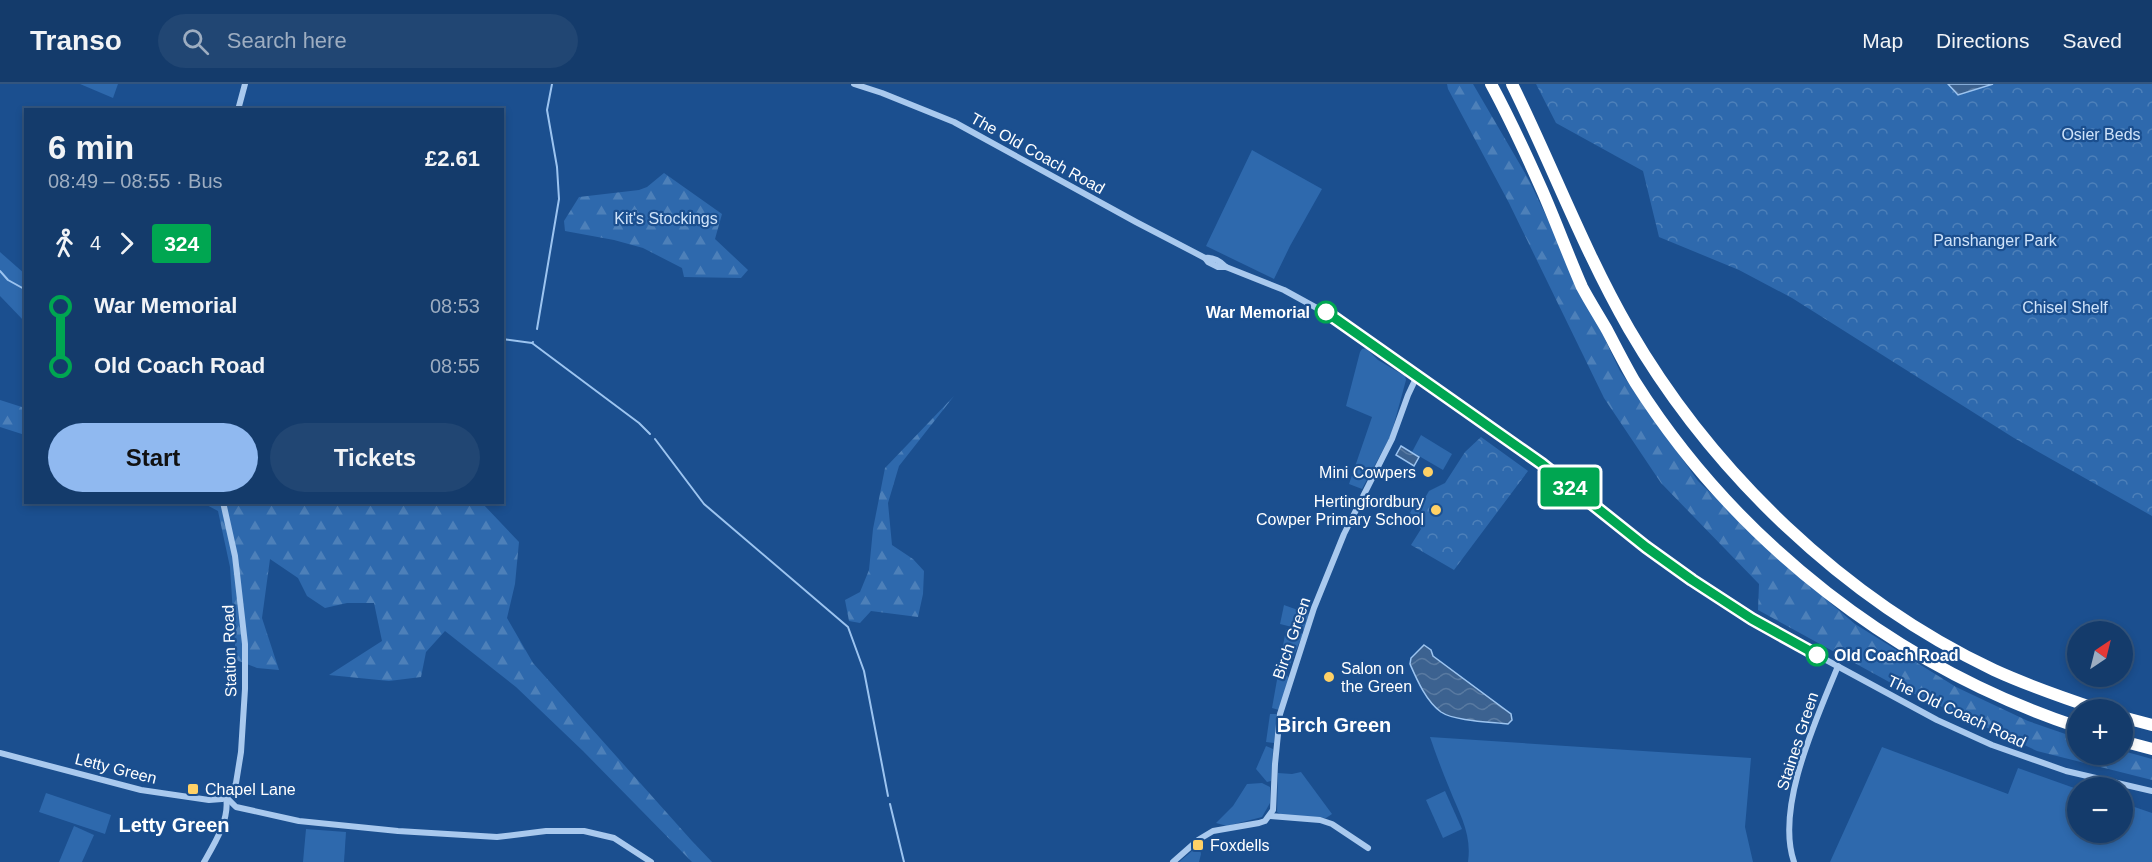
<!DOCTYPE html>
<html lang="en">
<head>
<meta charset="utf-8">
<style>
  :root { --surface:#143b6b; --page:#214673; --text:#f1f3f6; --muted:#9dadc1; --line:#33557e; --accent:#90b9f0 }
  body { margin:0; font-family:Helvetica,sans-serif; background:var(--page); color:var(--text); height:100vh; display:flex; flex-direction:column; font-size:22px; white-space:nowrap }
  * { box-sizing:border-box; margin:0 }
  p { font-size:20px; color:var(--muted) }
  .icon { flex:none; width:33px; height:33px; fill:none; stroke:currentColor; stroke-width:2; stroke-linecap:round; stroke-linejoin:round }
  .map { position:relative; flex:1; overflow:hidden }
  .details { position:absolute; left:24px; top:24px; width:480px; height:396px; display:flex; flex-direction:column; background:var(--surface); border-radius:0px; box-shadow:0 3px 9px #0003,0 0 0 2px var(--line) }
  .details>* { flex:none }
  .badge { padding:0 12px; border-radius:4px; font-size:21px; line-height:39px }
  .needle { width:39px; rotate:35deg }
  .fabs { position:absolute; left:2067px; top:537px; display:grid; gap:12px }
  .fabs a { display:grid; place-items:center; width:66px; height:66px; border-radius:50%; background:var(--surface); box-shadow:0 3px 9px #0003,0 0 0 2px var(--line); font-size:30px }
  .map>.badge { position:absolute; translate:-50% -50%; box-shadow:0 0 0 3px #fff }
  .legs { display:flex; align-items:center; gap:9px; height:66px; padding:0 24px; font-size:20px }
  .legs p { margin-inline-start:auto }
  .summary { display:flex; align-items:center; justify-content:space-between; height:102px; padding:0 24px }
  h1 { font-size:33px; font-weight:600; line-height:45px }
  .primary-button { display:flex; gap:12px; margin-top:auto; padding:12px 24px }
  .primary-button a { flex:1; height:69px; border-radius:36px; background:var(--accent); color:#111; font-size:24px; font-weight:600; line-height:69px; text-align:center }
  .primary-button a+a { background:var(--page); color:var(--text) }
  ul { padding:0 24px; list-style:none }
  li { display:flex; align-items:center; gap:21px; height:60px; font-size:22px }
  li i { display:grid; place-items:center; width:9px; height:100%; margin:0 8px; background:currentColor }
  li i::after { content:''; width:15px; height:15px; margin:-8px; border:4px solid; border-radius:50%; background:var(--surface) }
  li p { margin-inline-start:auto }
  li:first-child i { background:linear-gradient(#0000 50%,currentColor 0) }
  li:last-child i { background:linear-gradient(currentColor 50%,#0000 0) }
  header { display:flex; align-items:center; gap:36px; box-sizing:border-box; height:84px; padding:0 30px; background:var(--surface); border-bottom:2px solid var(--line) }
  header strong { font-size:28px }
  nav { display:flex; gap:33px; margin-inline-start:auto; font-size:21px }
  .search { width:420px; height:54px; background:var(--page); display:flex; align-items:center; gap:15px; box-sizing:border-box; padding:0 21px; border-radius:33px; color:var(--muted); font-size:22px }
  .map>svg:first-child { display:block }
  .green { fill:#2e69ad }
  .forest { fill:url(#forest-firs) }
  .park { fill:url(#park-crowns) }
  .water { fill:url(#water-waves); stroke:#9cc4f0; stroke-width:1.5 }
  .lines { fill:none; stroke-linecap:round; stroke-linejoin:round }
  .stream { stroke:#9cc4f0; stroke-width:2 }
  .street { stroke:#a9c9ee; stroke-width:6 }
  .highway { stroke:#fff; stroke-width:12 }
  .line-1-casing { stroke:#fff; stroke-width:14 }
  .line-1 { stroke:#00a651; stroke-width:9 }
  .stop-1-dot { fill:#fff; stroke:#00a651; stroke-width:3 }
  .poi-dot { fill:#ffd166; stroke:#1b4f8f; stroke-width:2 }
  .labels { text-anchor:middle; stroke-width:4.5; stroke-linejoin:round; paint-order:stroke }
  .park-label { font-size:16px; fill:#cfe3fa; stroke:#1b4f8f }
  .street-label { font-size:16px; fill:#fff; stroke:#1b4f8f }
  .stop-label { font-size:16px; font-weight:bold; fill:#fff; stroke:#1b4f8f; text-anchor:end }
  .poi-label { font-size:16px; fill:#fff; stroke:#1b4f8f; text-anchor:start }
  .quarter-label { font-size:20px; font-weight:bold; fill:#fff; stroke:#1b4f8f }
</style>
</head>
<body>
<header>
<strong>Transo</strong>
<div class="search"><svg class="icon" aria-label="search" viewBox="0 0 24 24"><circle cx="10" cy="10" r="6"/><path d="M15 15l6 6"/></svg>Search here</div>
<nav><a>Map</a><a>Directions</a><a>Saved</a></nav>
</header>
<div class="map">
<svg width="2152" height="778" viewBox="0 0 2152 778">
  <defs>
    <pattern id="forest-firs" width="22" height="20" patternUnits="userSpaceOnUse" patternTransform="scale(1.5)"><rect width="22" height="20" fill="#2e69ad"/><path d="M5 1l3.5 6h-7zM16 11l3.5 6h-7z" fill="#4d80b9"/></pattern>
    <pattern id="park-crowns" width="20" height="18" patternUnits="userSpaceOnUse" patternTransform="scale(1.5)"><rect width="20" height="18" fill="#2e69ad"/><path d="M2 6a3 3 0 1 1 6 0M12 15a3 3 0 1 1 6 0" fill="none" stroke="#4d80b9"/></pattern>
    <pattern id="water-waves" width="16" height="10" patternUnits="userSpaceOnUse" patternTransform="scale(1.5)"><rect width="16" height="10" fill="#3c6290"/><path d="M0 5q4-4 8 0t8 0" fill="none" stroke="#597aa1"/></pattern>
  </defs>
  <rect width="100%" height="100%" fill="#1b4f8f"/>
  <!-- green -->
  <g class="green">
    <polygon points="80,0 118,0 113,14"/>
    <polygon points="1252,66 1322,105 1290,162 1274,195 1206,162"/>
    <polygon points="0,168 25,190 25,238 0,212"/>
    <polygon points="1366,264 1378,276 1405,292 1406,296 1391,351 1362,405 1349,400 1372,333 1346,322 1360,268 1362,265"/>
    <polygon points="1421,351 1452,370 1443,386 1412,368"/>
    <polygon points="1284,521 1309,530 1304,546 1280,540"/>
    <polygon points="1286,545 1303,550 1286,590 1289,594 1279,626 1272,624"/>
    <polygon points="1270,630 1277,630 1274,659 1266,658"/>
    <path d="M1430,653l321,21 -6,69 8,35h-285c4,-28 -8,-47 -18,-72 -7,-17 -14,-35 -20,-53z"/>
    <polygon points="1266,662 1273,665 1271,697 1267,698 1256,685"/>
    <polygon points="1882,663 2008,710 2018,684 2077,705 2078,748 2122,748 2123,719 2152,729 2152,778 1830,778"/>
    <polygon points="1301,688 1332,730 1326,734 1282,731 1277,728 1278,689 1292,690"/>
    <polygon points="1262,699 1270,703 1270,719 1262,733 1227,742 1216,739 1233,722 1247,700"/>
    <polygon points="1445,707 1462,745 1443,754 1426,716"/>
    <polygon points="46,709 111,731 105,750 39,728"/>
    <polygon points="74,742 94,751 82,778 59,778"/>
    <polygon points="306,745 346,748 344,778 303,778"/>
    <polygon points="1199,761 1201,770 1199,778 1179,778"/>
  </g>
  <!-- forest -->
  <g class="forest">
    <polygon points="1447,0 1473,0 1529,96 1620,287 1698,397 1801,494 1855,540 1956,603 2028,637 2077,654 2078,670 2122,670 2123,667 2152,675 2152,696 2037,667 1891,599 1758,526 1759,500 1661,399 1604,314 1509,119 1448,5"/>
    <polygon points="664,89 722,130 715,155 748,186 741,194 684,193 682,184 643,164 614,156 565,147 564,137 579,113 639,106 647,103"/>
    <polygon points="954,312 899,382 888,419 892,461 913,475 924,487 923,510 918,533 871,527 860,539 849,537 845,516 860,508 869,486 873,445 885,384"/>
    <polygon points="0,316 25,324 25,351 0,343"/>
    <polygon points="203,419 482,419 519,458 515,500 507,534 533,579 692,757 712,778 692,778 583,667 516,603 445,547 426,568 421,593 389,597 329,591 382,557 374,519 347,519 325,524 307,512 298,494 270,475 262,534 279,586 257,584 236,576 230,483 218,427"/>
  </g>
  <!-- park -->
  <g class="park">
    <polygon points="1536,0 2152,0 2152,432 2014,354 1792,214 1739,186 1659,153 1643,87 1556,39"/>
    <polygon points="1481,353 1528,387 1454,486 1411,461 1421,445 1418,440 1420,435 1410,429 1415,420 1422,419 1429,407 1445,399 1465,368"/>
  </g>
  <!-- water -->
  <g class="water">
    <polygon points="1948,0 1993,0 1958,11"/>
    <polygon points="1401,362 1419,373 1414,382 1396,371"/>
    <path d="M1424,561l7,5 2,6 78,58 1,6 -4,4c-17,-2 -54,-3 -67,-12 -15,-11 -24,-32 -31,-48l1,-6z"/>
  </g>
  <g class="lines">
    <!-- stream -->
    <g class="stream">
      <polyline points="0,187 8,196 26,206"/>
      <polyline points="537,245 559,115 557,83 547,26 552,0"/>
      <polyline points="502,255 532,259"/>
      <polyline points="533,258 532,259 639,339 650,350"/>
      <polyline points="655,355 704,420 848,543 864,587 888,712"/>
      <polyline points="890,720 904,778"/>
    </g>
    <!-- street -->
    <g class="street">
      <polyline points="854,0 882,9 954,38 1136,138 1205,174 1208,178 1218,183 1226,183 1284,206 1335,234 1542,380 1646,463 1692,497 1780,551 1937,636 1992,661 2066,687 2152,707"/>
      <polyline points="238,26 245,0"/>
      <path d="M1205,174c8,-1 15,3 21,9"/>
      <polyline points="0,669 141,706 209,716 222,715 233,707 236,699 241,668 245,605 245,560 235,472 223,418"/>
      <polyline points="226,713 236,723 299,737 398,747 497,753 546,747 584,747 614,754 651,778"/>
      <polyline points="1270,732 1320,736 1332,740 1368,764"/>
      <path d="M204,778c11,-19 26,-43 22,-65"/>
      <polyline points="1173,778 1198,756 1213,747 1259,739 1265,737 1273,726 1275,680 1280,630 1314,524 1344,450 1392,355 1408,311 1417,292"/>
      <path d="M1794,778c-19,-55 23,-144 44,-196"/>
    </g>
    <!-- highway -->
    <g class="highway">
      <path d="M1491,0c19,35 35,70 51,106 14,32 26,65 40,97 8,15 17,29 25,43 9,17 18,35 28,52 102,161 262,285 443,345"/>
      <path d="M1512,0c40,81 72,167 117,245 83,143 215,270 365,341 35,16 70,28 106,40"/>
      <polyline points="2122,633 2152,641"/>
      <polyline points="2122,657 2152,665"/>
    </g>
  </g>
  <g class="lines">
    <!-- line-1 casing -->
    <g class="line-1-casing">
      <polyline id="line-1" points="1326,228 1542,380 1646,463 1692,496 1752,535 1817,571"/>
    </g>
    <!-- line-1 -->
    <use href="#line-1" class="line-1"/>
  </g>
  <!-- markers -->
  <g class="stop-1-dot">
    <circle cx="1326" cy="228" r="10"/>
    <circle cx="1817" cy="571" r="10"/>
  </g>
  <g class="poi-dot">
    <circle cx="1428" cy="388" r="6"/>
    <circle cx="1436" cy="426" r="6"/>
    <circle cx="1329" cy="593" r="6"/>
    <rect x="187" y="699" width="12" height="12" rx="3"/>
    <rect x="1192" y="755" width="12" height="12" rx="3"/>
  </g>
  <g class="labels">
    <!-- park labels -->
    <g class="park-label">
      <text x="2101" y="56">Osier Beds</text>
      <text x="666" y="140">Kit's Stockings</text>
      <text x="1995" y="162">Panshanger Park</text>
      <text x="2065" y="229">Chisel Shelf</text>
    </g>
    <!-- street labels -->
    <g class="street-label">
      <text transform="translate(1038 69) rotate(29)" y="6">The Old Coach Road</text>
      <text transform="translate(1291 554) rotate(-71)" y="6">Birch Green</text>
      <text transform="translate(229 567) rotate(-92)" y="6">Station Road</text>
      <text transform="translate(1957 627) rotate(25)" y="6">The Old Coach Road</text>
      <text transform="translate(1797 657) rotate(-72)" y="6">Staines Green</text>
      <text transform="translate(116 684) rotate(14)" y="6">Letty Green</text>
    </g>
    <!-- stop labels -->
    <g class="stop-label">
      <text x="1310" y="234">War Memorial</text>
      <text x="1834" y="577" text-anchor="start">Old Coach Road</text>
    </g>
    <!-- poi labels -->
    <g class="poi-label">
      <text x="1416" y="394" text-anchor="end">Mini Cowpers</text>
      <text x="1424" y="423" text-anchor="end">Hertingfordbury<tspan x="1424" dy="18">Cowper Primary School</tspan></text>
      <text x="1341" y="590">Salon on<tspan x="1341" dy="18">the Green</tspan></text>
      <text x="205" y="711">Chapel Lane</text>
      <text x="1210" y="767">Foxdells</text>
    </g>
    <!-- quarter labels -->
    <g class="quarter-label">
      <text x="1334" y="648">Birch Green</text>
      <text x="174" y="748">Letty Green</text>
    </g>
  </g>
</svg>
<div class="fabs">
<a><svg class="needle" viewBox="-14 -14 28 28"><path d="M0-13l5 13h-10z" fill="#e53935"/><path d="M0 13l5-13h-10z" fill="#9dadc1"/></svg></a>
<a>+</a>
<a>−</a>
</div>
<b class="badge" style="left:1570px;top:403px;background:#00a651;color:#fff">324</b>
<section class="details">
<div class="summary"><div><h1>6 min</h1><p>08:49 – 08:55 · Bus</p></div><b>£2.61</b></div>
<div class="legs"><svg class="icon" aria-label="walk" viewBox="0 0 24 24"><circle cx="13" cy="4" r="2"/><path d="M13 8l-2 6 4 7M11 14l-3 7M7 12l3-4h3l4 4"/></svg>4<svg class="icon" aria-label="forward" viewBox="0 0 24 24"><path d="M9 5l7 7-7 7"/></svg><b class="badge" style="background:#00a651;color:#fff">324</b></div>
<ul>
<li><i style="color:#00a651"></i><b>War Memorial</b><p>08:53</p></li>
<li><i style="color:#00a651"></i><b>Old Coach Road</b><p>08:55</p></li>
</ul>
<div class="primary-button"><a>Start</a><a>Tickets</a></div>
</section>
</div>
</body>
</html>
